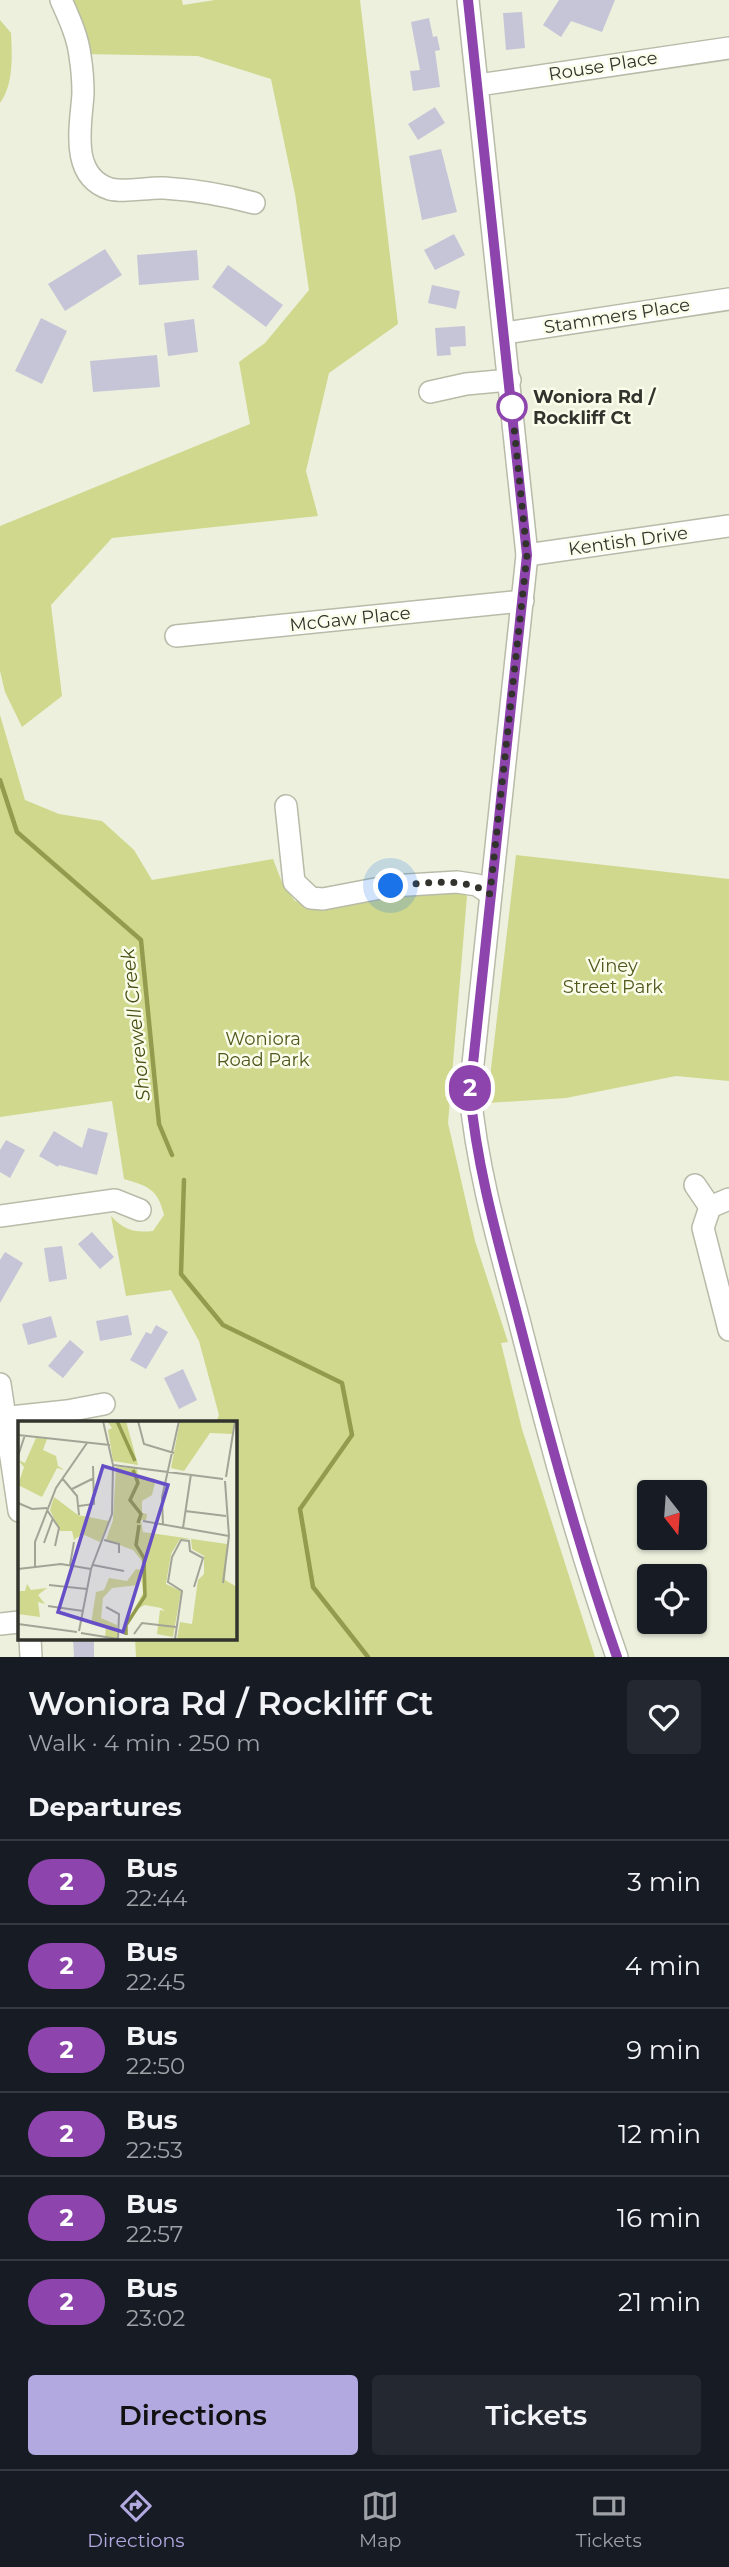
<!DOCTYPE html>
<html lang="en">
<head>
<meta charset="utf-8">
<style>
  :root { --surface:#171b24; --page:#242831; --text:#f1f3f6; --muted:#9ea1a6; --line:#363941; --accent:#b2a9e1 }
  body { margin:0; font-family:Montserrat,sans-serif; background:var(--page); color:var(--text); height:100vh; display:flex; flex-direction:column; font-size:26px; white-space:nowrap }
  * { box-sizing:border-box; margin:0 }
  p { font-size:23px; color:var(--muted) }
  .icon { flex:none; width:38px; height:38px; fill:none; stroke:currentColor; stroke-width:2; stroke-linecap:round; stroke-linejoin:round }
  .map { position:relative; height:1657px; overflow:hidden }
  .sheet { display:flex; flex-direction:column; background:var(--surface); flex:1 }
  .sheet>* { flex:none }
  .badge { padding:0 14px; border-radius:23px; font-size:24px; line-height:46px }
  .needle { width:46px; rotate:163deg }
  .fabs { position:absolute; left:637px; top:1480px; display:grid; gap:14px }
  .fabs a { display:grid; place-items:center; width:70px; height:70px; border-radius:7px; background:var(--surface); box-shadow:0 2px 5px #0004; font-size:35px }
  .you { position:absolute; width:35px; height:35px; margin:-18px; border:5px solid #fff; border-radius:50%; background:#1a73e8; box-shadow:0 0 0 10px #1a73e833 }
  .map>.badge { position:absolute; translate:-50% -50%; box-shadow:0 0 0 4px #fff }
  h2 { padding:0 28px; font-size:26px; line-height:63px }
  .round { display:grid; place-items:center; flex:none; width:74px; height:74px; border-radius:7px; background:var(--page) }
  .summary { display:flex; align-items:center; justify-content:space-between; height:119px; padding:0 28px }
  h1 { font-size:33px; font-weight:600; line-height:52px }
  .action { display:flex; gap:14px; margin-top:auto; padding:14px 28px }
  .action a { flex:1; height:80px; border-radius:7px; background:var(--accent); color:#111; font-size:28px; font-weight:600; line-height:80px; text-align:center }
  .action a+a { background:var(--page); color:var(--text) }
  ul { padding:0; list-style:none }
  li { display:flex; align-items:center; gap:21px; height:84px; padding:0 28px; border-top:2px solid var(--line) }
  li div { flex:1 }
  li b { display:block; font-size:26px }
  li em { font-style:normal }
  li .badge { min-width:77px; font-weight:700; text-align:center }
  .dock { display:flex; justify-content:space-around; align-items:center; height:98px; border-top:2px solid var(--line); background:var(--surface); font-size:19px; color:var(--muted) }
  .dock a { display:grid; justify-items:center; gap:4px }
  .dock .selected { color:var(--accent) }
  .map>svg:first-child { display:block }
  .green { fill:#cfd88c }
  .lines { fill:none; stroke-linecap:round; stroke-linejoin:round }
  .stream { stroke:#939c4e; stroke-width:4.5 }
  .building { fill:#c6c5d8 }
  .minor-casing { stroke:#b8bba8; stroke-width:24 }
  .minor { stroke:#fff; stroke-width:21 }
  .line-casing { stroke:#fff; stroke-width:16 }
  .line { stroke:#8e44ad; stroke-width:10 }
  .walk { stroke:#32332c; stroke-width:7; stroke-dasharray:0 12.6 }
  .stop-dot { fill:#fff; stroke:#8e44ad; stroke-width:3.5 }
  .labels { text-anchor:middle; stroke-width:5; stroke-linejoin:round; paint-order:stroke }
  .street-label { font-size:18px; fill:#32332c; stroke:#fafdea }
  .stop-label { font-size:18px; font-weight:bold; fill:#32332c; stroke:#fafdea; text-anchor:start }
  .park-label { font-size:18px; fill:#52571e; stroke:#fafdea }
  .water-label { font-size:19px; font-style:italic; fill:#484d12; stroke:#fafdea }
  .inset-river { fill:none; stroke:#939c4e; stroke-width:3.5 }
  .inset-road { fill:none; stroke:#a2a496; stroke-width:2 }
  .view { fill:#664ec7; fill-opacity:0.15; stroke:#664ec7; stroke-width:3.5 }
  .inset-edge { fill:none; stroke:#32332c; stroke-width:3.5 }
</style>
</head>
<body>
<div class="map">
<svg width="729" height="1657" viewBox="0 0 729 1657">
  <rect width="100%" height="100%" fill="#edf0dd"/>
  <!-- green -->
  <g class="green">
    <polygon points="61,0 182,0 183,5 215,0 360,0 398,324 329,373 306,471 318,516 112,538 51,605 62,696 22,727 5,692 0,671 0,526 250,424 239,362 265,343 309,290 295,194 271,79 198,56 80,54"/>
    <path d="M0,20l11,13c1,22 3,51 -11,70z"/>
    <path d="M0,715l25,85 34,14 43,7 32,29 18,30 121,-21 10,26 12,16 20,4 141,-18 11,9 -19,227 27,118 33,101 -7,1 21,86 73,228h-459l-1,-19h99v-216h-18l3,-7 -20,-74 -28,-51 -45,6 -15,-80c13,14 23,17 42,15l11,-16c-6,-26 -16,-29 -40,-36l-12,-78 -112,16z"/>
    <polygon points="516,855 729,879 729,1081 676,1076 566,1098 487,1103"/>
  </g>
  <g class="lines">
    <!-- stream -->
    <g class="stream">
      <polyline points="0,780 17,832 141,940 159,1124 172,1155"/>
      <polyline points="184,1180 181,1274 223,1325 342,1383 352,1435 300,1509 313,1587 368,1657"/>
    </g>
  </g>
  <!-- building -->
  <g class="building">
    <polygon points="559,0 615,0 602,32 571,21 561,37 543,25"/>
    <polygon points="522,12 525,48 506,50 503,13"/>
    <polygon points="429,18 433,37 437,36 440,50 435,51 440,87 413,91 410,71 420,70 411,22"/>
    <polygon points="435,107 445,123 418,140 408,124"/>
    <polygon points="441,149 457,212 422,220 409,156"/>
    <polygon points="454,234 465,255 435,270 424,250"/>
    <polygon points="105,249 122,275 65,311 48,284"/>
    <polygon points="197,250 199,280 139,285 137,255"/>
    <polygon points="228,265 283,305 266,327 212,287"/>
    <polygon points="432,285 460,291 456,309 428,303"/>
    <polygon points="41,318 67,331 42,384 15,371"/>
    <polygon points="194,319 198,352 168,356 164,323"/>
    <polygon points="465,326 466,346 450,347 451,355 437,356 435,328"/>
    <polygon points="157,355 160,387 93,392 90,361"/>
    <polygon points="88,1128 108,1133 97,1175 59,1165 58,1167 39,1156 54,1131 82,1148"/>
    <polygon points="6,1140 25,1150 10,1178 0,1172 0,1150"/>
    <polygon points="92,1232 114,1257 100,1269 78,1244"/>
    <polygon points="62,1246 67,1279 49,1282 44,1248"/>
    <polygon points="5,1252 23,1263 0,1303 0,1260"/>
    <polygon points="128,1315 132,1335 100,1341 96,1321"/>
    <polygon points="51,1316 57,1337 28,1345 22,1324"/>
    <polygon points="156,1325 168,1332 146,1369 130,1360 146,1332 151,1334"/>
    <polygon points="70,1340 84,1352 63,1378 48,1366"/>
    <polygon points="183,1369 197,1400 179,1409 164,1378"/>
    <polygon points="73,1638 94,1638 94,1657 74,1657"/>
  </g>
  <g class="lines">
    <!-- minor casing -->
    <g class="minor-casing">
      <g id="minor">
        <path d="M61,0c8,18 17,37 19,56 2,12 3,26 3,38 -2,31 -14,82 27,95 17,4 37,-2 54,-1 31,2 61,7 90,15"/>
        <path d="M468,0l59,555 -57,537c7,78 29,153 49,228 29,113 59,227 98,337"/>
        <polyline points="478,85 729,48"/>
        <polyline points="505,333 729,299"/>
        <polyline points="430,392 466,384 510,380"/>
        <polyline points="527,555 729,526"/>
        <polyline points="176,636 523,601"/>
        <polyline points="286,806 294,882 311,898 323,899 391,886 457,882 477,885 490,894"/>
        <polyline points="695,1185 710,1207"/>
        <polyline points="729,1199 710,1207 703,1228 729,1330"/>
        <polyline points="0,1216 115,1200 140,1210"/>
        <polyline points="0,1384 19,1511"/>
        <polyline points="0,1418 67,1411 104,1404"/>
        <polyline points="0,1624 19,1622"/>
        <polyline points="30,1638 31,1657"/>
      </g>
    </g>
    <!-- minor -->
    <use href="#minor" class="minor"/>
  </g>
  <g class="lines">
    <!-- line casing -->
    <g class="line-casing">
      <path id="line" d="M468,0l59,555 -57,537c7,79 30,156 50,233 29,112 59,223 97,332"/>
    </g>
    <!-- line -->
    <use href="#line" class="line"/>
    <!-- walk -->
    <path class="walk" d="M391,886c32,-2 71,-11 99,8l37,-339 -15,-148"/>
  </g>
  <!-- markers -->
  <circle class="stop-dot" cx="512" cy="407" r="14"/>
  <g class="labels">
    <!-- street labels -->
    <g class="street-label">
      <text transform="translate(603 66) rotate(-9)" y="6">Rouse Place</text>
      <text transform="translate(617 316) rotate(-9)" y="6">Stammers Place</text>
      <text transform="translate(628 541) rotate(-8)" y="6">Kentish Drive</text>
      <text transform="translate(350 619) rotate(-6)" y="6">McGaw Place</text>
    </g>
    <!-- stop labels -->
    <g class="stop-label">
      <text x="533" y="403">Woniora Rd /<tspan x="533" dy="21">Rockliff Ct</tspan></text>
    </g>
    <!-- park labels -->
    <g class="park-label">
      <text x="613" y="972">Viney<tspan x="613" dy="21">Street Park</tspan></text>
      <text x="263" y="1045">Woniora<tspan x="263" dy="21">Road Park</tspan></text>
    </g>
    <!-- water labels -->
    <g class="water-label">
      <text transform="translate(135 1025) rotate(-96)" y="7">Shorewell Creek</text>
    </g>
  </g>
  <!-- overview -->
  <g transform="translate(18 1421)">
    <rect width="219" height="219" fill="#edf0dd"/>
    <path d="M89,0h19l12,44 -25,-4 -5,-31 4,-2zM162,0h54l-2,13 -22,-1 -26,38 -13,-3zM18,17l11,1 -4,11 13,6 2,10 6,4 -7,-2 -15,29 -24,-12 6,-18 -6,-7 7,3zM98,46l21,1 1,8 18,3 -4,16 -10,6v12l5,1 -1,7 -5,-1 2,12 84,12 -2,36 12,7v52h-60l3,-17 12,2 6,-44 6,-6v-18l-12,-7 -1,-10h-11l-9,15 -5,30 15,7 -8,46 -16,-3 3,-24 5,1 -4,-3 -16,-3 -12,6 10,-18 -2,-17 -3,9 -26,3 -9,10 -2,20 16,7 1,14 -13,-2 1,-10 -15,-3 5,-32 8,-2 5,-12 18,3 9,-12 6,1v-9l-9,-11 -27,-10 7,-20zM36,76l24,18 31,6 -9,21 -18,-8 -8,6 -2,-9h-12l-10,-21zM9,163l4,6 16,-2 -9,7 7,9 -7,-2 2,15 -22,-3v-23h7z" fill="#cfd88c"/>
    <path class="inset-river" d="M99,0l18,40M115,49l5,13 -8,17 11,14 -3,9M108,214v-10l19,-29 -1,-38 -8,-13 3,-20"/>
    <path class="inset-road" d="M120,0l6,23 30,9M0,14l92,10M0,35l7,-21M95,44l110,14M208,56l9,-56M44,57l15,18 2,19M54,68l22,-11M0,82l14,6 15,-1M61,85l15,-2 -1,-38M29,89l12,18 -4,18M167,90l41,5M125,100l86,15M145,105l-1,-29 17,-76M165,107l8,-54M86,119l15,4v9M26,122l9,-25M52,144l4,-23M75,144l31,6M17,146v-25l21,-54 31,-45M0,148l43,-5 30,5M205,162l6,-47 -4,-55M31,164l38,4M30,185l35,5M88,186l13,7 -1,25M0,203l59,8M61,210l12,-62 21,-55 1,-49 -10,-44M63,212l37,6M116,213l8,-11 34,4M157,218l7,-48 -14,-9 4,-25 9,-17 8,1 1,10 13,7 -9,29"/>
    <path class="view" d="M85,45l65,19 -45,147 -65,-20z"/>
    <rect width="219" height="219" class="inset-edge"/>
  </g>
</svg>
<div class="fabs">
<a><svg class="needle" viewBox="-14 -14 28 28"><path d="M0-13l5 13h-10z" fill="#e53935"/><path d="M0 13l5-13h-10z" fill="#9ea1a6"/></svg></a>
<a><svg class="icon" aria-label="locate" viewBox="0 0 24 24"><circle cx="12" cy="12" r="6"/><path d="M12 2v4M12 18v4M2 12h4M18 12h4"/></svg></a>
</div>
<div class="you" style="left:391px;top:886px"></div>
<b class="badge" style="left:470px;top:1088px;background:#8e44ad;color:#fff">2</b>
</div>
<section class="sheet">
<div class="summary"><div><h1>Woniora Rd / Rockliff Ct</h1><p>Walk · 4 min · 250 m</p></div><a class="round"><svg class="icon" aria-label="heart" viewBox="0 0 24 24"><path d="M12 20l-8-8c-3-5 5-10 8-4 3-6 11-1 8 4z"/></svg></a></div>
<h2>Departures</h2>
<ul>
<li><span class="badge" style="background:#8e44ad;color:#fff">2</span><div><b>Bus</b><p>22:44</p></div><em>3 min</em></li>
<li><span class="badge" style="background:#8e44ad;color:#fff">2</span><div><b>Bus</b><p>22:45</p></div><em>4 min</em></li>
<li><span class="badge" style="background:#8e44ad;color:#fff">2</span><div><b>Bus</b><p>22:50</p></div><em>9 min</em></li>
<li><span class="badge" style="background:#8e44ad;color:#fff">2</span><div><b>Bus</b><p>22:53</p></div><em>12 min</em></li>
<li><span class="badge" style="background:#8e44ad;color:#fff">2</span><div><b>Bus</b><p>22:57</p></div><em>16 min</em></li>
<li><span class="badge" style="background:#8e44ad;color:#fff">2</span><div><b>Bus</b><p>23:02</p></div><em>21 min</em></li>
</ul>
<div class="action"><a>Directions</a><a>Tickets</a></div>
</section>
<nav class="dock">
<a class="selected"><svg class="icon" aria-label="directions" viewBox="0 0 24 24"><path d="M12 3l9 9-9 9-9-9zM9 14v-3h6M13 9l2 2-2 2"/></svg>Directions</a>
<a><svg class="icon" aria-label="map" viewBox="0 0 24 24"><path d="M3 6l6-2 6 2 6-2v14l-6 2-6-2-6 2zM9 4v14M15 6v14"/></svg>Map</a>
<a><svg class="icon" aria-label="tickets" viewBox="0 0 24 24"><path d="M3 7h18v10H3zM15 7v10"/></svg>Tickets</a>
</nav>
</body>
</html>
